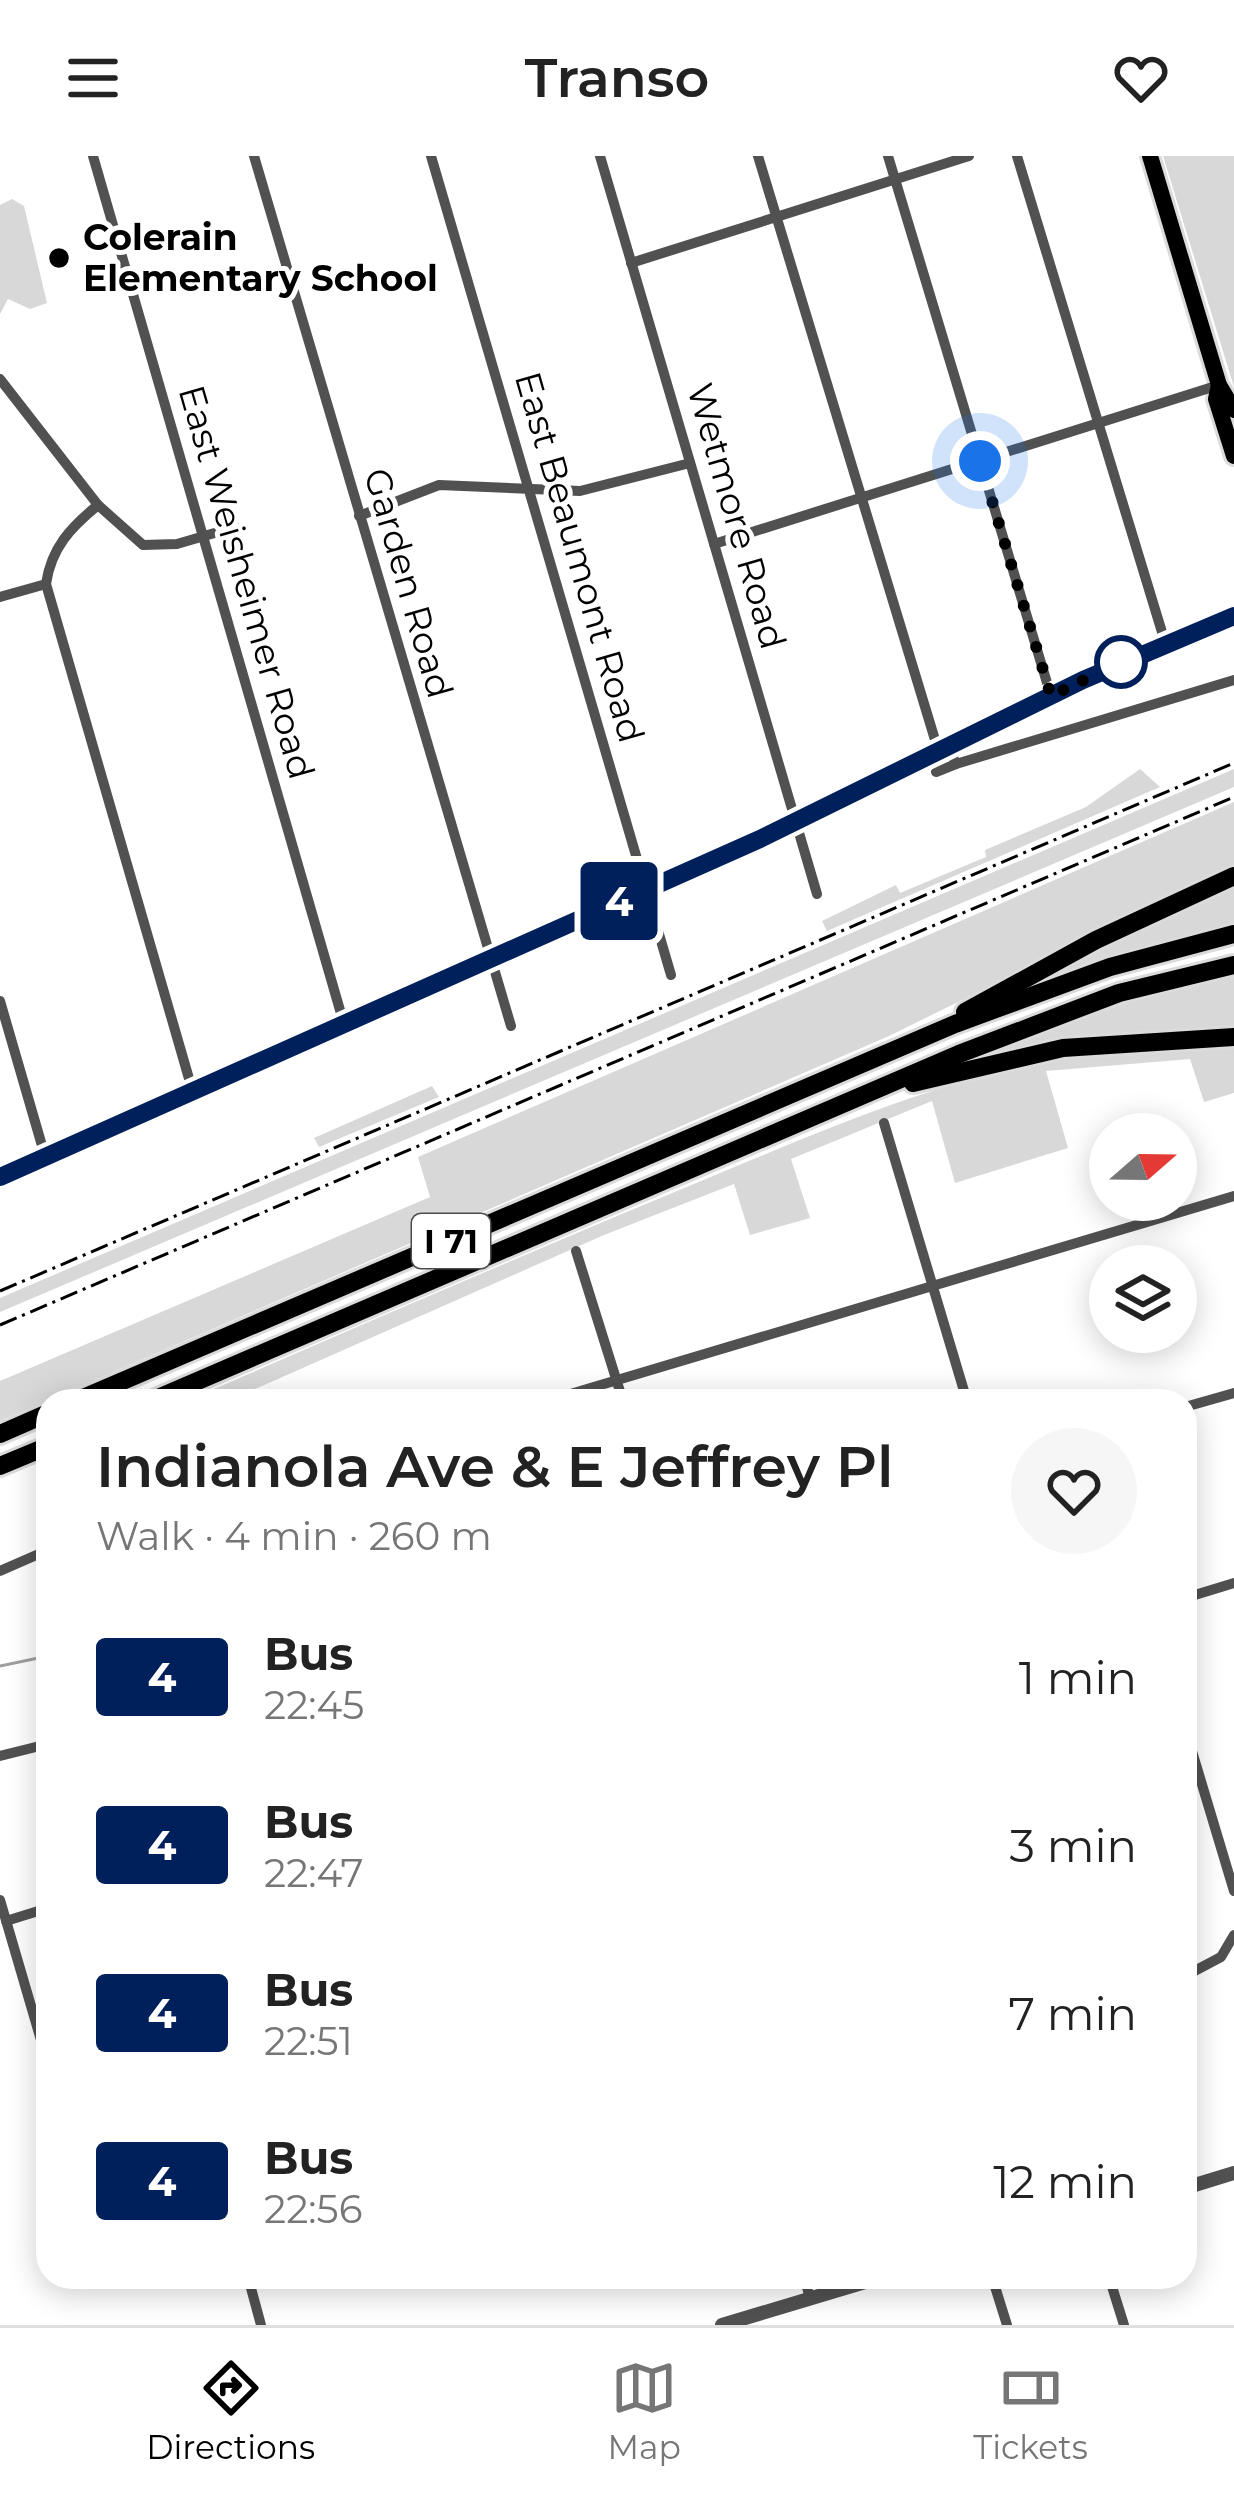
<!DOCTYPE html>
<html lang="en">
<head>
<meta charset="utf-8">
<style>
  :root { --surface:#fff; --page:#f6f6f6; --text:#222; --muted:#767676; --line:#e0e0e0; --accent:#000 }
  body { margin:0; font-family:Montserrat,sans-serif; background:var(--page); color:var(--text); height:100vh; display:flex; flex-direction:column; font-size:45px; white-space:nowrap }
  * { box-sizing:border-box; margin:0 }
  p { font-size:39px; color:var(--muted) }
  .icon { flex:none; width:66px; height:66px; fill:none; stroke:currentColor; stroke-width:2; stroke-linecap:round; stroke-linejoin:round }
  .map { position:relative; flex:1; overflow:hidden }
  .drawer { position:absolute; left:36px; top:1233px; width:1161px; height:900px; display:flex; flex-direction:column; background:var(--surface); border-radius:36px; box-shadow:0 6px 30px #0003 }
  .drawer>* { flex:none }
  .badge { padding:0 24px; border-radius:9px; font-size:42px; line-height:78px }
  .needle { width:78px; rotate:70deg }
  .fabs { position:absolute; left:1089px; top:957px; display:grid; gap:24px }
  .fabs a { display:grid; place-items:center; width:108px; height:108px; border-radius:50%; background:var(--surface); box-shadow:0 6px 30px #0003; font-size:60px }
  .you { position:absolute; width:60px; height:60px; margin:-30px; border:9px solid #fff; border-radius:50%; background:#1a73e8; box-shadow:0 0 0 18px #1a73e833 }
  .map>.badge { position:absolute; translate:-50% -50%; box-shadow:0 0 0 6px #fff }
  .round { display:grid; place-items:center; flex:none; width:126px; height:126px; border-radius:63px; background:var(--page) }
  .overview { display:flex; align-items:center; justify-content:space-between; height:204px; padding:0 60px }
  h1 { font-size:57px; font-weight:600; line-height:90px }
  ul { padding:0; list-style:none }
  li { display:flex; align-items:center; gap:36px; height:168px; padding:0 60px }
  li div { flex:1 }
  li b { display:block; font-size:45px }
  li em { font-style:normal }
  li .badge { min-width:132px; font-weight:700; text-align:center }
  header { display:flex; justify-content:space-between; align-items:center; height:156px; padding:0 60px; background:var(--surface); font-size:54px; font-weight:600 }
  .tabs { display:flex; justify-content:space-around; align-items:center; height:168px; border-top:3px solid var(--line); background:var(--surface); font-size:33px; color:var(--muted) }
  .tabs a { display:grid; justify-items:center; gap:6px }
  .tabs .on { color:var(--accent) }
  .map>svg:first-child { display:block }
  .green { fill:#d8d8d8 }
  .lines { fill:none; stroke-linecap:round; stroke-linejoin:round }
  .stream { stroke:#9f9f9f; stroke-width:3 }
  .primary-casing { stroke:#dbdbdb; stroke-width:22 }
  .motorway-casing { stroke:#dbdbdb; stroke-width:24 }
  .minor { stroke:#515151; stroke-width:10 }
  .tertiary { stroke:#515151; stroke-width:14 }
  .primary { stroke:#000; stroke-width:16 }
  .motorway { stroke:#000; stroke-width:18 }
  .rail { stroke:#000; stroke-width:3; stroke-dasharray:18 6 3 6; stroke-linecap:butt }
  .line-casing { stroke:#fff; stroke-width:27 }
  .line { stroke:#00205b; stroke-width:18 }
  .walk { stroke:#000; stroke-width:12; stroke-dasharray:0 21.6 }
  .poi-dot { fill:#000; stroke:#fff; stroke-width:4.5 }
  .stop-dot { fill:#fff; stroke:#00205b; stroke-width:6 }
  .labels { text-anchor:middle; stroke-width:10; stroke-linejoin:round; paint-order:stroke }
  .shield { fill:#fff; stroke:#4c4c4c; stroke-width:3 }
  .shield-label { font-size:33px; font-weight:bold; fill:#000 }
  .poi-label { font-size:36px; font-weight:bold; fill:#000; stroke:#fff; text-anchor:start }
  .street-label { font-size:36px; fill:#000; stroke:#fff }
</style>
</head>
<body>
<header><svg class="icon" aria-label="menu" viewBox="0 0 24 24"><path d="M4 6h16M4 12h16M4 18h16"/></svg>Transo<svg class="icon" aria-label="heart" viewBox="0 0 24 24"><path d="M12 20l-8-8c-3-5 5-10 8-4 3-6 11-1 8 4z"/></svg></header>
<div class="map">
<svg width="1234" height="2169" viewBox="0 0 1234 2169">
  <rect width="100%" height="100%" fill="#fff"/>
  <!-- green -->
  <g class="green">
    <polygon points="1163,0 1234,0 1234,231"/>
    <polygon points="12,43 24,50 47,147 30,153 8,143 0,158 0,49"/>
    <polygon points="1140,613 1160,631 827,775 822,765 896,729 900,737 986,701 985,694 1086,651"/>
    <polygon points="1234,613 1234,631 0,1156 0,1142"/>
    <polygon points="1234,646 1234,710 889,880 0,1265 0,1225 430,1041 418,1001"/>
    <polygon points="1234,723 1234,766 1038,824"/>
    <polygon points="1234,818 1234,874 1115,880 964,908 1113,851"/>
    <path d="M1146,890h88v47l-30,9 -14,-43 -144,12 22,77 -113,35 -23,-82 -141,58 19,59 -60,17 -16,-51 -130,51 -376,166h-42c175,-76 351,-152 527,-225 142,-59 279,-118 433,-130z"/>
    <polygon points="432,930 439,941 319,991 314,982"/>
  </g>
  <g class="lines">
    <!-- stream -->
    <polyline class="stream" points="0,1510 48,1500"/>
    <!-- primary casing -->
    <g class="primary-casing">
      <g id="primary">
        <polyline points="1150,0 1219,229 1234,254"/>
        <polyline points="1219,229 1216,243 1234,300"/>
        <polyline points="0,1021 760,683 1083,524 1234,460"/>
      </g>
    </g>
    <!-- motorway casing -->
    <g class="motorway-casing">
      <g id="motorway">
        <polyline points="965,856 1096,784 1234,720"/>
        <polyline points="913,927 1063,892 1234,881"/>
        <polyline points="76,1245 955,868 1110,811 1234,778"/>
        <polyline points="151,1245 959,898 1119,837 1234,809"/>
        <polyline points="0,1278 48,1257"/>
        <polyline points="0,1310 48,1290"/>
      </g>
    </g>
    <!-- minor -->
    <g class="minor">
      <polyline points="93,0 344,868"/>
      <polyline points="254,0 511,870"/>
      <polyline points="431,0 671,819"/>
      <polyline points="600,0 817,738"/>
      <polyline points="758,0 939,597"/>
      <polyline points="888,0 1051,540"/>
      <polyline points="1017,0 1165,486"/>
      <polyline points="631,107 969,0"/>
      <polyline points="0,223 98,349 143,389 177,388 235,371"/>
      <path d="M98,349c-27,22 -47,43 -52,79l146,505"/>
      <polyline points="359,360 439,329 580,335 690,307"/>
      <polyline points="714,388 1219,229"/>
      <polyline points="0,441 46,428"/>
      <polyline points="949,592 956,608 1234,524"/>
      <polyline points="936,616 956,608"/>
      <polyline points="0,845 45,1000"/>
      <polyline points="884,967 967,1245"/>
      <polyline points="576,1095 623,1245"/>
      <polyline points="547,1245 1234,1040"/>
      <polyline points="1185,1251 1234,1237"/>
      <polyline points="0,1415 48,1394"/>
      <polyline points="1185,1442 1234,1427"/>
      <polyline points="1185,1572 1234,1735"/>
      <polyline points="0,1600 48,1588"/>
      <polyline points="0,1744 48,1908"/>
      <polyline points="6,1765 48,1752"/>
      <polyline points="1185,1820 1221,1801 1234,1779"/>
      <polyline points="248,2121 261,2169"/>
      <polyline points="804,2121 810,2142"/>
      <polyline points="992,2121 1007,2169"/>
      <polyline points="1109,2121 1124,2169"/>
    </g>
    <!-- tertiary -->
    <g class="tertiary">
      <polyline points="1185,2032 1234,2017"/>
      <polyline points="722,2169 882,2121"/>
    </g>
    <!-- primary -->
    <use href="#primary" class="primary"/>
    <!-- motorway -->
    <use href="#motorway" class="motorway"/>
    <!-- rail -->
    <g class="rail">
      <polyline points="0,1135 1234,607"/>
      <polyline points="0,1169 1234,641"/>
    </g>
  </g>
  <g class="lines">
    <!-- line casing -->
    <g class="line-casing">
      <polyline id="line" points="0,1021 760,683 1083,524 1234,460"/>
    </g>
    <!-- line -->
    <use href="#line" class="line"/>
    <!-- walk -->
    <polyline class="walk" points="980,305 1051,540 1121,506"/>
  </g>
  <!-- markers -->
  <circle class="poi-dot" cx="59" cy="102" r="12"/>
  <circle class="stop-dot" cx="1121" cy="506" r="24"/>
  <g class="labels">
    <!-- shield labels -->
    <rect class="shield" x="412" y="1058" width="78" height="54" rx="9"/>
    <g class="shield-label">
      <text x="451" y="1097">I 71</text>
    </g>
    <!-- poi labels -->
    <g class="poi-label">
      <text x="83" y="94">Colerain<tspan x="83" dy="41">Elementary School</tspan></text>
    </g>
    <!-- street labels -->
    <g class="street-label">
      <text transform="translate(737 360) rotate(74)" y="13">Wetmore Road</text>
      <text transform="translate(580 401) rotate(74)" y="13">East Beaumont Road</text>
      <text transform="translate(247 426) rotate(74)" y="13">East Weisheimer Road</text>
      <text transform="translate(409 427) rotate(74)" y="13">Garden Road</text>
    </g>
  </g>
</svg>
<div class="fabs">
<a><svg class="needle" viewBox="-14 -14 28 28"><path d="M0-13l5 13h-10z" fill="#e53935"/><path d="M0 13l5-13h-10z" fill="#767676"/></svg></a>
<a><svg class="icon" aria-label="layers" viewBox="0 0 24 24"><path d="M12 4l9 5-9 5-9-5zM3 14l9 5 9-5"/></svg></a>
</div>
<div class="you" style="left:980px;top:305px"></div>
<b class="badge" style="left:619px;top:745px;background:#00205b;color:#fff">4</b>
<section class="drawer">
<div class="overview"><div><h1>Indianola Ave &amp; E Jeffrey Pl</h1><p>Walk · 4 min · 260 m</p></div><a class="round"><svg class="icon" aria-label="heart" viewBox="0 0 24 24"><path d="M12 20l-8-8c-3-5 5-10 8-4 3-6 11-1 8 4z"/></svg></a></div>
<ul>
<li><span class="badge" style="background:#00205b;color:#fff">4</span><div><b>Bus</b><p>22:45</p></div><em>1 min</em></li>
<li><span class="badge" style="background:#00205b;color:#fff">4</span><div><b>Bus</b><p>22:47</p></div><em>3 min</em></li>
<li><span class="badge" style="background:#00205b;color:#fff">4</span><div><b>Bus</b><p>22:51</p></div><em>7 min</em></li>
<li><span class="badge" style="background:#00205b;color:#fff">4</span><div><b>Bus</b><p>22:56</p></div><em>12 min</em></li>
</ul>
</section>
</div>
<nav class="tabs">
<a class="on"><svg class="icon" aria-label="directions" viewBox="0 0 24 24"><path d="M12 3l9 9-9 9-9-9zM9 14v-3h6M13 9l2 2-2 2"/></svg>Directions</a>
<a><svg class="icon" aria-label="map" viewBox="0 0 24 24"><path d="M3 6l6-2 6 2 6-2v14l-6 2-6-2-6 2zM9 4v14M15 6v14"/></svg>Map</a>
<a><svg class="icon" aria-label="tickets" viewBox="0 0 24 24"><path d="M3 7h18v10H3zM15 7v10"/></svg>Tickets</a>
</nav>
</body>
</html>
